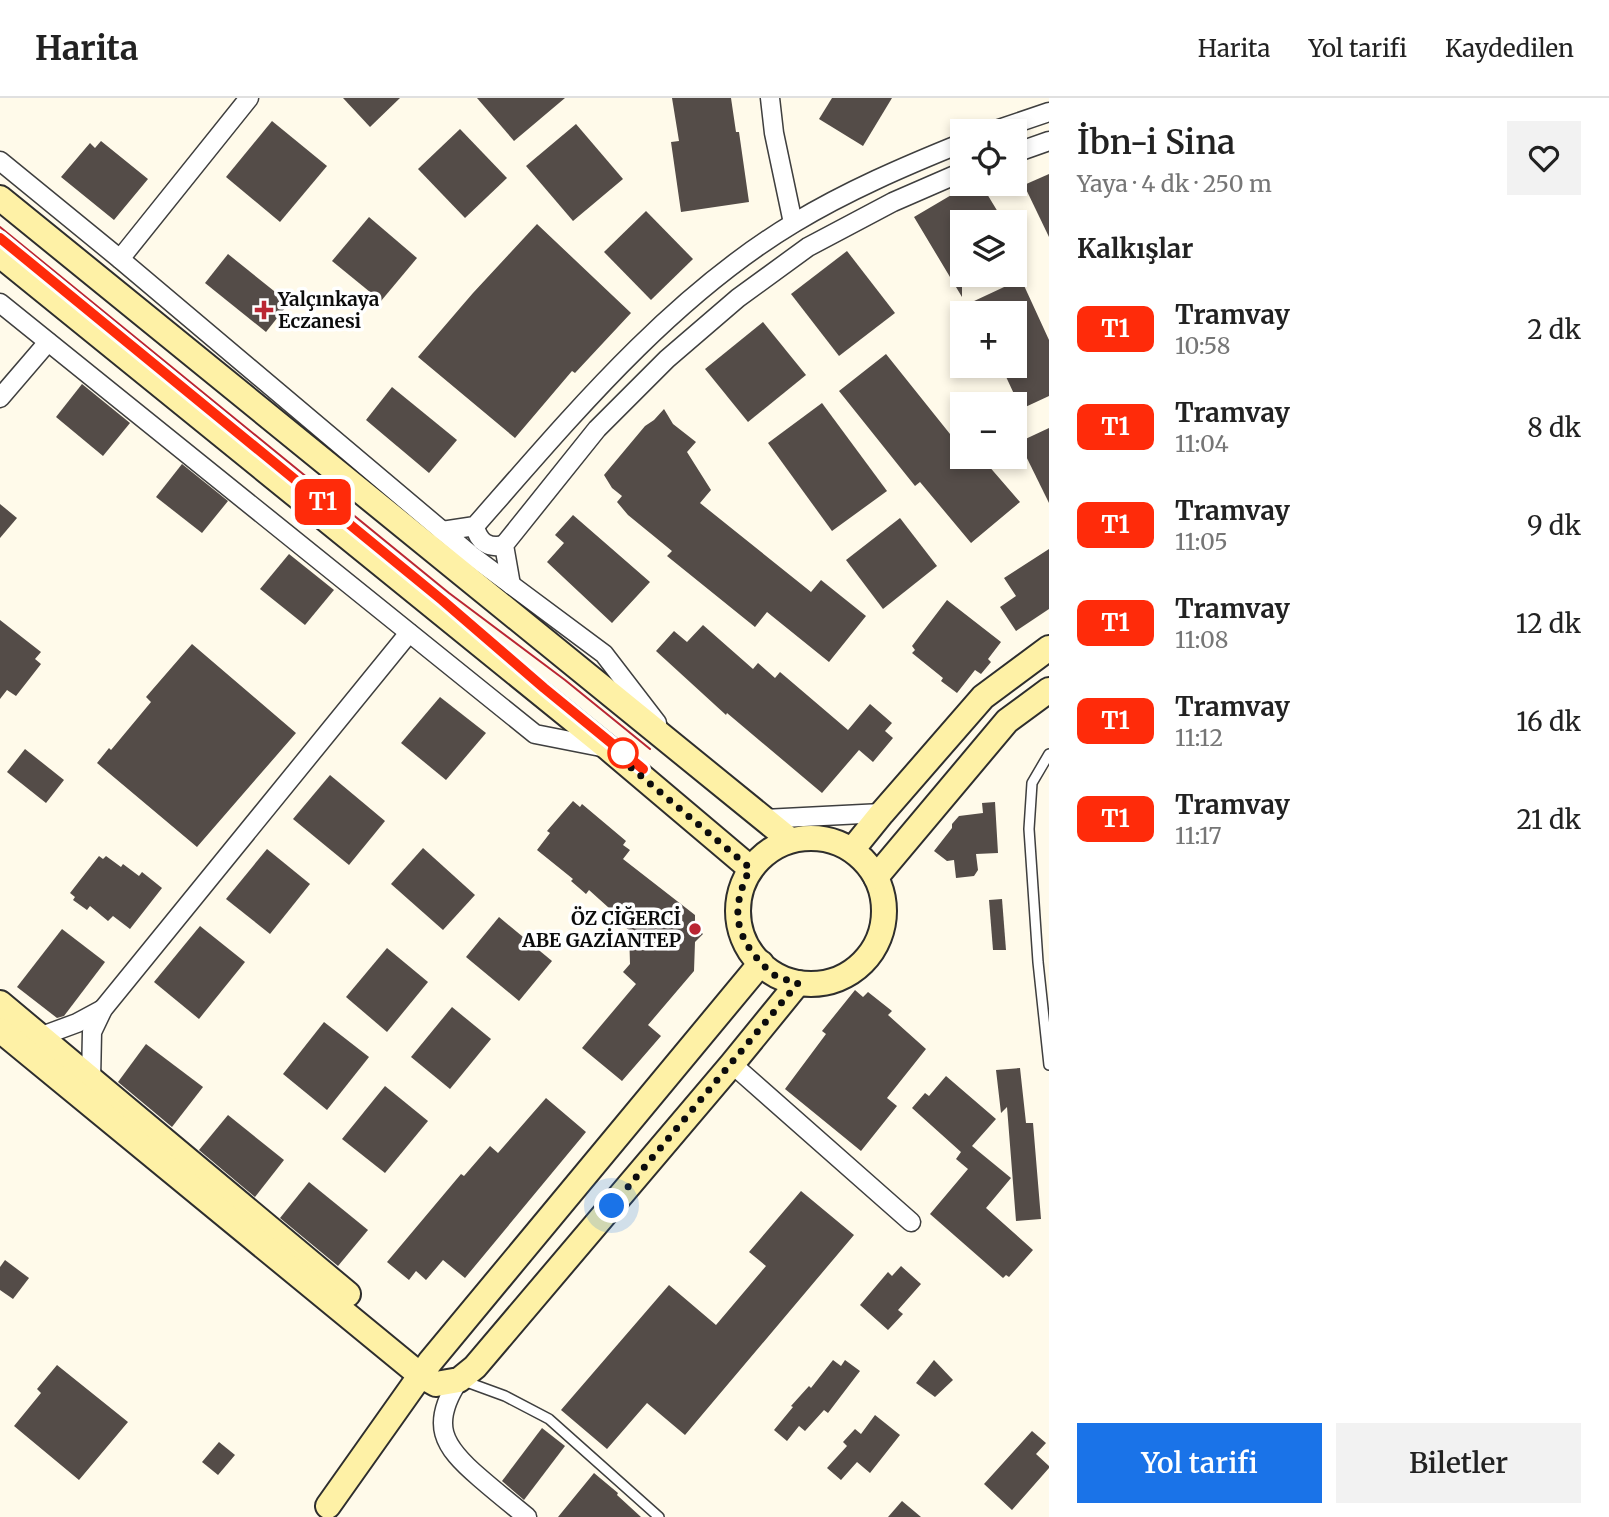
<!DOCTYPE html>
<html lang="tr">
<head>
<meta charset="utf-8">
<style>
  :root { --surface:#fff; --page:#f2f2f2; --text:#222; --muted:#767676; --line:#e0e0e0; --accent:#1a73e8 }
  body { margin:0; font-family:Merriweather,serif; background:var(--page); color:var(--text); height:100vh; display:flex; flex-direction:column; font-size:26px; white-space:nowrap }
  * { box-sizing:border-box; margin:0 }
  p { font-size:23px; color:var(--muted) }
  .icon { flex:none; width:38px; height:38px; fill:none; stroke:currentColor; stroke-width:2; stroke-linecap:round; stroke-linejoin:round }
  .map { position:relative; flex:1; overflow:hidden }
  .panel { display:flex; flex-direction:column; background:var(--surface); width:560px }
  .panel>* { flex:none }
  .badge { padding:0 14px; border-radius:10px; font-size:24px; line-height:46px }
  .buttons { position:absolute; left:950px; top:21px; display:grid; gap:14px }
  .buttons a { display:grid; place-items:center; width:77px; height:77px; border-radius:0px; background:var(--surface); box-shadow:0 4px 10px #0003; font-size:35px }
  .you { position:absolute; width:35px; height:35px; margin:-18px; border:5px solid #fff; border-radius:50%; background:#1a73e8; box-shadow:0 0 0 10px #1a73e833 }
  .map>.badge { position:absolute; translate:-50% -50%; box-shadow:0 0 0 4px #fff }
  h2 { padding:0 28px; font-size:26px; line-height:63px }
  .round { display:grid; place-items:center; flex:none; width:74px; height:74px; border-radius:0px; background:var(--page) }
  .summary { display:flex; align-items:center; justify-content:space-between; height:119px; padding:0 28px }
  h1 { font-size:33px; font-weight:600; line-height:52px }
  .button { display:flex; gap:14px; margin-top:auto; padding:14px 28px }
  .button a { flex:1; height:80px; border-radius:0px; background:var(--accent); color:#fff; font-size:28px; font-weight:600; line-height:80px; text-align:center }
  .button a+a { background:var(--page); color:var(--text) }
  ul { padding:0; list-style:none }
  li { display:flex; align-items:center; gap:21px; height:98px; padding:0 28px }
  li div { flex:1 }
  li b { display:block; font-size:26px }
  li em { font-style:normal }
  li .badge { min-width:77px; font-weight:700; text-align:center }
  header { display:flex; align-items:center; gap:42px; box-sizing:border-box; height:98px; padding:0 35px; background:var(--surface); border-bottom:2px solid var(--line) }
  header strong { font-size:33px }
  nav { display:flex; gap:38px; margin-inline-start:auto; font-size:24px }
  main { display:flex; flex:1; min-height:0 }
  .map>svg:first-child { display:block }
  .building { fill:#544c48 }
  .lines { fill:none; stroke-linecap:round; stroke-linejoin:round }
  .lane-casing { stroke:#3f3f3f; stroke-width:12 }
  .street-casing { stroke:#3f3f3f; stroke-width:21 }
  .secondary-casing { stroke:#2e2e2e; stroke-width:28 }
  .lane { stroke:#fff; stroke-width:9 }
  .street { stroke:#fff; stroke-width:18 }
  .secondary { stroke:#fef1a6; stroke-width:24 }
  .tram { stroke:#ba2633; stroke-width:2 }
  .line-casing { stroke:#fff; stroke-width:16 }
  .line { stroke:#ff2b0a; stroke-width:10 }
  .walk { stroke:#0c0c0c; stroke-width:7; stroke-dasharray:0 12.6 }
  .poi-dot { fill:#ba2633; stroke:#fff; stroke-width:2.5 }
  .stop-dot { fill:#fff; stroke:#ff2b0a; stroke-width:3.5 }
  .labels { text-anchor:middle; stroke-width:7; stroke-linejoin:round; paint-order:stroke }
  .poi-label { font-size:19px; font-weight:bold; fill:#0c0c0c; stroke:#fff; text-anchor:start }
</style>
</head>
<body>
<header>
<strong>Harita</strong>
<nav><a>Harita</a><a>Yol tarifi</a><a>Kaydedilen</a></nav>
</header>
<main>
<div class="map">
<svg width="1049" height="1419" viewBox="0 0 1049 1419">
  <rect width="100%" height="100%" fill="#fffaea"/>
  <!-- building -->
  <g class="building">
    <polygon points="343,0 400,0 370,29"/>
    <polygon points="477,0 565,0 514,43"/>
    <polygon points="672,0 731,0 736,34 739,34 749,104 681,114 671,44 679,43"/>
    <polygon points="832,0 892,0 863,48 819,21"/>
    <polygon points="272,23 327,68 280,124 226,79"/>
    <polygon points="576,26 623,81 573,123 526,68"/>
    <polygon points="460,31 507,80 465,120 418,71"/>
    <polygon points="101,43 148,81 114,122 61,79 90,45 95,50"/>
    <polygon points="1049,76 1049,139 1024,87"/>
    <polygon points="970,86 981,86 1004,124 962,124 962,199 914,119"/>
    <polygon points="646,113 693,161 651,202 604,154"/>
    <polygon points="369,119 417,160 381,203 332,163"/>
    <polygon points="537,126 631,215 575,275 572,273 515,340 418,259 473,195"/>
    <polygon points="847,153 895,215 839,258 791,196"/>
    <polygon points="228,156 289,205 266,234 205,185"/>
    <polygon points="1021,181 1049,242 1049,298 1021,311 1001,268 1015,268 1015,215 977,215 972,204"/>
    <polygon points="763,224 806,277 748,324 705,271"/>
    <polygon points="886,256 962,351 962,359 981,359 1020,404 971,445 920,384 915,388 839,293"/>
    <polygon points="82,286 130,325 103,358 56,319"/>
    <polygon points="392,289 457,342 429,375 366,322"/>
    <polygon points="822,305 887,393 832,433 768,345"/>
    <polygon points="664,311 673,326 696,344 687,354 711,392 700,405 811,494 821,482 866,518 829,564 767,514 755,529 667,458 672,453 628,417 617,404 622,398 612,390 604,377 645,328 654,322"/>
    <polygon points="1049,330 1049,405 1019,344"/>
    <polygon points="182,366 228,403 202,435 156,399"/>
    <polygon points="0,406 17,420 0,440"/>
    <polygon points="573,417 650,484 612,525 547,464 564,445 555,437"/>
    <polygon points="900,420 937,468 883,511 846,462"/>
    <polygon points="1049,451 1049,511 1016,533 1000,509 1016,498 1004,480"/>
    <polygon points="289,456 334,492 305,527 260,491"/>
    <polygon points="947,502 1001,544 988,561 991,564 981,576 975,572 957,595 941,583 943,580 912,555 915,552 912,548"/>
    <polygon points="0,522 41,554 35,561 41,566 16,598 7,592 0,601"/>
    <polygon points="703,527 753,571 758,565 775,580 780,574 848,632 870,606 892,625 885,633 893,640 873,664 859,652 822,695 727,615 726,617 656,553 674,533 687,544"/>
    <polygon points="192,546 296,635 197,749 97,665 109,650 111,652 151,604 146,599"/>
    <polygon points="440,599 486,635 446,682 401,645"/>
    <polygon points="25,651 64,682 46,705 7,674"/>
    <polygon points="330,677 385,723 349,767 293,721"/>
    <polygon points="573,703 580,709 582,706 626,743 623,747 630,752 623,761 695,817 695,829 703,836 695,844 694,873 648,927 661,938 622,983 582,950 636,886 623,874 630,866 629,832 606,814 609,810 589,792 586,796 571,783 573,781 537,752 550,735 547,733"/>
    <polygon points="995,704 998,755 976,756 978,772 974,778 956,780 954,762 947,763 934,753 952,730 952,726 959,718 983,715 982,705"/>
    <polygon points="423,750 475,797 443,832 391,786"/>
    <polygon points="267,751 310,786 270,836 226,801"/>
    <polygon points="99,758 103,761 106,758 121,769 123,766 139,778 142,774 162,790 130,831 113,818 108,823 90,808 87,812 73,802 75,799 70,795"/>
    <polygon points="1002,801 1006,852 993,852 989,802"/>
    <polygon points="499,819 552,863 519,903 466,859"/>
    <polygon points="200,828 245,864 199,921 154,884"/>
    <polygon points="62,831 105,864 64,918 57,920 17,889"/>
    <polygon points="387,850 428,884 387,934 346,899"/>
    <polygon points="855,892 863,899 868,894 892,913 888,917 926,951 887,1000 897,1008 861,1053 785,991 826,936 822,933"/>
    <polygon points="452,909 491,941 450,991 411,959"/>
    <polygon points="324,924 369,959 327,1012 283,976"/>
    <polygon points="146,946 203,989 172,1029 118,984"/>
    <polygon points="1020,970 1026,1025 1033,1025 1041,1121 1016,1123 1007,1009 1001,1015 996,972"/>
    <polygon points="946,978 996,1021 972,1048 1011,1080 986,1110 1033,1152 1009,1179 1006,1177 1003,1180 930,1116 968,1071 956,1061 961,1054 912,1010 925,995 929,998"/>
    <polygon points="385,988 428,1023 385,1075 342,1041"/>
    <polygon points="546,1000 586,1034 465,1180 443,1162 426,1182 416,1173 409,1182 387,1164 461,1076 464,1078 490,1048 498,1055"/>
    <polygon points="228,1017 284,1062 255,1099 199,1052"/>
    <polygon points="309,1084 368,1132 338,1168 280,1120"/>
    <polygon points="801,1093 854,1137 685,1337 647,1305 607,1351 561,1312 669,1187 716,1227 766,1168 749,1154"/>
    <polygon points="5,1162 29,1180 13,1201 0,1192 0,1169"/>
    <polygon points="901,1168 921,1186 898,1212 903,1216 888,1232 860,1207 888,1174 892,1178"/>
    <polygon points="833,1262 841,1268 845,1262 860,1273 828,1315 824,1312 805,1333 799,1328 787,1343 774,1332 793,1309 791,1308 809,1288 811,1290"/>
    <polygon points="934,1262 953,1282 935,1299 916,1285"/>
    <polygon points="57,1267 128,1324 79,1382 14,1328 41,1295 37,1291"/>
    <polygon points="875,1317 900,1337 870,1375 857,1364 841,1382 827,1370 847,1348 843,1344 855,1331 861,1336"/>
    <polygon points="542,1330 565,1348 524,1402 502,1383"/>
    <polygon points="1032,1333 1046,1345 1036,1356 1049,1368 1049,1370 1012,1412 984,1386"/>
    <polygon points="219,1344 235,1357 218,1377 202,1364"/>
    <polygon points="594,1375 618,1395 617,1397 641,1419 558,1419"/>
    <polygon points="902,1403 921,1419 888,1419"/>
  </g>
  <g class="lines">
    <!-- lane casing -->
    <g class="lane-casing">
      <g id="lane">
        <polyline points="1049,656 1032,685 1029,731 1038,864 1049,967"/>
        <polyline points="464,1283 505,1298 549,1321 659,1419"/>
      </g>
    </g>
    <!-- street casing -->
    <g class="street-casing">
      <g id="street">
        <polyline points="770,0 774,35 793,125"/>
        <polyline points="993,33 1049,14"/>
        <polyline points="1015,55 1049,43"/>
        <polyline points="0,63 120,161 471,457 604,556 657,625"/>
        <polyline points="120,161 249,0"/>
        <polyline points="0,205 535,636 606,650"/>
        <polyline points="0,300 48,244"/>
        <path d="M475,428c3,16 14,23 29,19"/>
        <path d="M442,433l33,-5c95,-108 194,-228 319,-303 53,-32 111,-57 168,-80"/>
        <polyline points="511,487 504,447 597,331 667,261 738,200 808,149 893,104 962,74"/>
        <polyline points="764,721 882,715"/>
        <polyline points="39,939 77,925 103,911"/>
        <polyline points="732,966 911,1124"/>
        <polyline points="91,982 92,934 103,911 409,535"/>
        <path d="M459,1282c-29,44 -17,66 21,98 15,13 31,26 47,39"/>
      </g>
    </g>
    <!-- secondary casing -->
    <g class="secondary-casing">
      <g id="secondary">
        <polyline points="0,100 790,742"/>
        <polyline points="0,157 608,650 750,770"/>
        <circle cx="811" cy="813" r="73"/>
        <polyline points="852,752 882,715 983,599 1049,550"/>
        <polyline points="876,779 1007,623 1049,592"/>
        <polyline points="0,905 348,1196"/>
        <polyline points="0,932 420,1277 436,1286 459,1282 475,1269 732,966 798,885"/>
        <polyline points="328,1408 430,1264 761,865"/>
      </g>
    </g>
    <!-- lane -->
    <use href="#lane" class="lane"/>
    <!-- street -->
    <use href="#street" class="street"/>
    <!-- secondary -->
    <use href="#secondary" class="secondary"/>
    <!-- tram -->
    <g class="tram">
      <polyline points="0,129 449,495 565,582 650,651"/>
      <polyline points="439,499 544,590 643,671"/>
    </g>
  </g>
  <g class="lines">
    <!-- line casing -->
    <g class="line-casing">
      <polyline id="line" points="0,140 442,502 544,590 643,671"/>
    </g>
    <!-- line -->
    <use href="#line" class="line"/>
    <!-- walk -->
    <path class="walk" d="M612,1108l186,-223c-7,-2 -15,-4 -22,-7 -9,-6 -17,-15 -24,-24 -21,-29 -16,-53 -2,-84l-122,-103 -5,-12"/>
  </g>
  <!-- markers -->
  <g class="poi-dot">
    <path d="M260.5 201.5h7v7h7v7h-7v7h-7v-7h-7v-7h7z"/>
    <circle cx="695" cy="831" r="7"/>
  </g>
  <circle class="stop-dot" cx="623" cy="655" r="14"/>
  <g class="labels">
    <!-- poi labels -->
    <g class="poi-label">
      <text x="278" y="208">Yalçınkaya<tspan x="278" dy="22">Eczanesi</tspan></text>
      <text x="681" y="827" text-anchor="end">ÖZ CİĞERCİ<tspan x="681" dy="22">ABE GAZİANTEP</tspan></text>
    </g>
  </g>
</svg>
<div class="buttons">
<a><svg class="icon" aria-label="locate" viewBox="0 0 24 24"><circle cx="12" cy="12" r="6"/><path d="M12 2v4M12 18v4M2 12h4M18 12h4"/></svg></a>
<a><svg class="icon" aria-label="layers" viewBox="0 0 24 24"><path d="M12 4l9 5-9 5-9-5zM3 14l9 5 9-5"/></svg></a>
<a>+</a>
<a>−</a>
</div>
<div class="you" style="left:612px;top:1108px"></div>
<b class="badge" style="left:323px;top:404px;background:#ff2b0a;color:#fff">T1</b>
</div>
<section class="panel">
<div class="summary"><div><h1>İbn-i Sina</h1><p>Yaya · 4 dk · 250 m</p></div><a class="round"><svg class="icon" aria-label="heart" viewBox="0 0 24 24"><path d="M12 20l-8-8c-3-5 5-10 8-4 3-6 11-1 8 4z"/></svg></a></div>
<h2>Kalkışlar</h2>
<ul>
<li><span class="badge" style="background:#ff2b0a;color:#fff">T1</span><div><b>Tramvay</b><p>10:58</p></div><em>2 dk</em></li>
<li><span class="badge" style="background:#ff2b0a;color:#fff">T1</span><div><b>Tramvay</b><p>11:04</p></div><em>8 dk</em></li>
<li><span class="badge" style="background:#ff2b0a;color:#fff">T1</span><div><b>Tramvay</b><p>11:05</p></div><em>9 dk</em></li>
<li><span class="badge" style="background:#ff2b0a;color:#fff">T1</span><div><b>Tramvay</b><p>11:08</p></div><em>12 dk</em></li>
<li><span class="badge" style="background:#ff2b0a;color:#fff">T1</span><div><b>Tramvay</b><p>11:12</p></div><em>16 dk</em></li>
<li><span class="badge" style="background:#ff2b0a;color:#fff">T1</span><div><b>Tramvay</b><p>11:17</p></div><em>21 dk</em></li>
</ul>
<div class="button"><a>Yol tarifi</a><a>Biletler</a></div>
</section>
</main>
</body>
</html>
